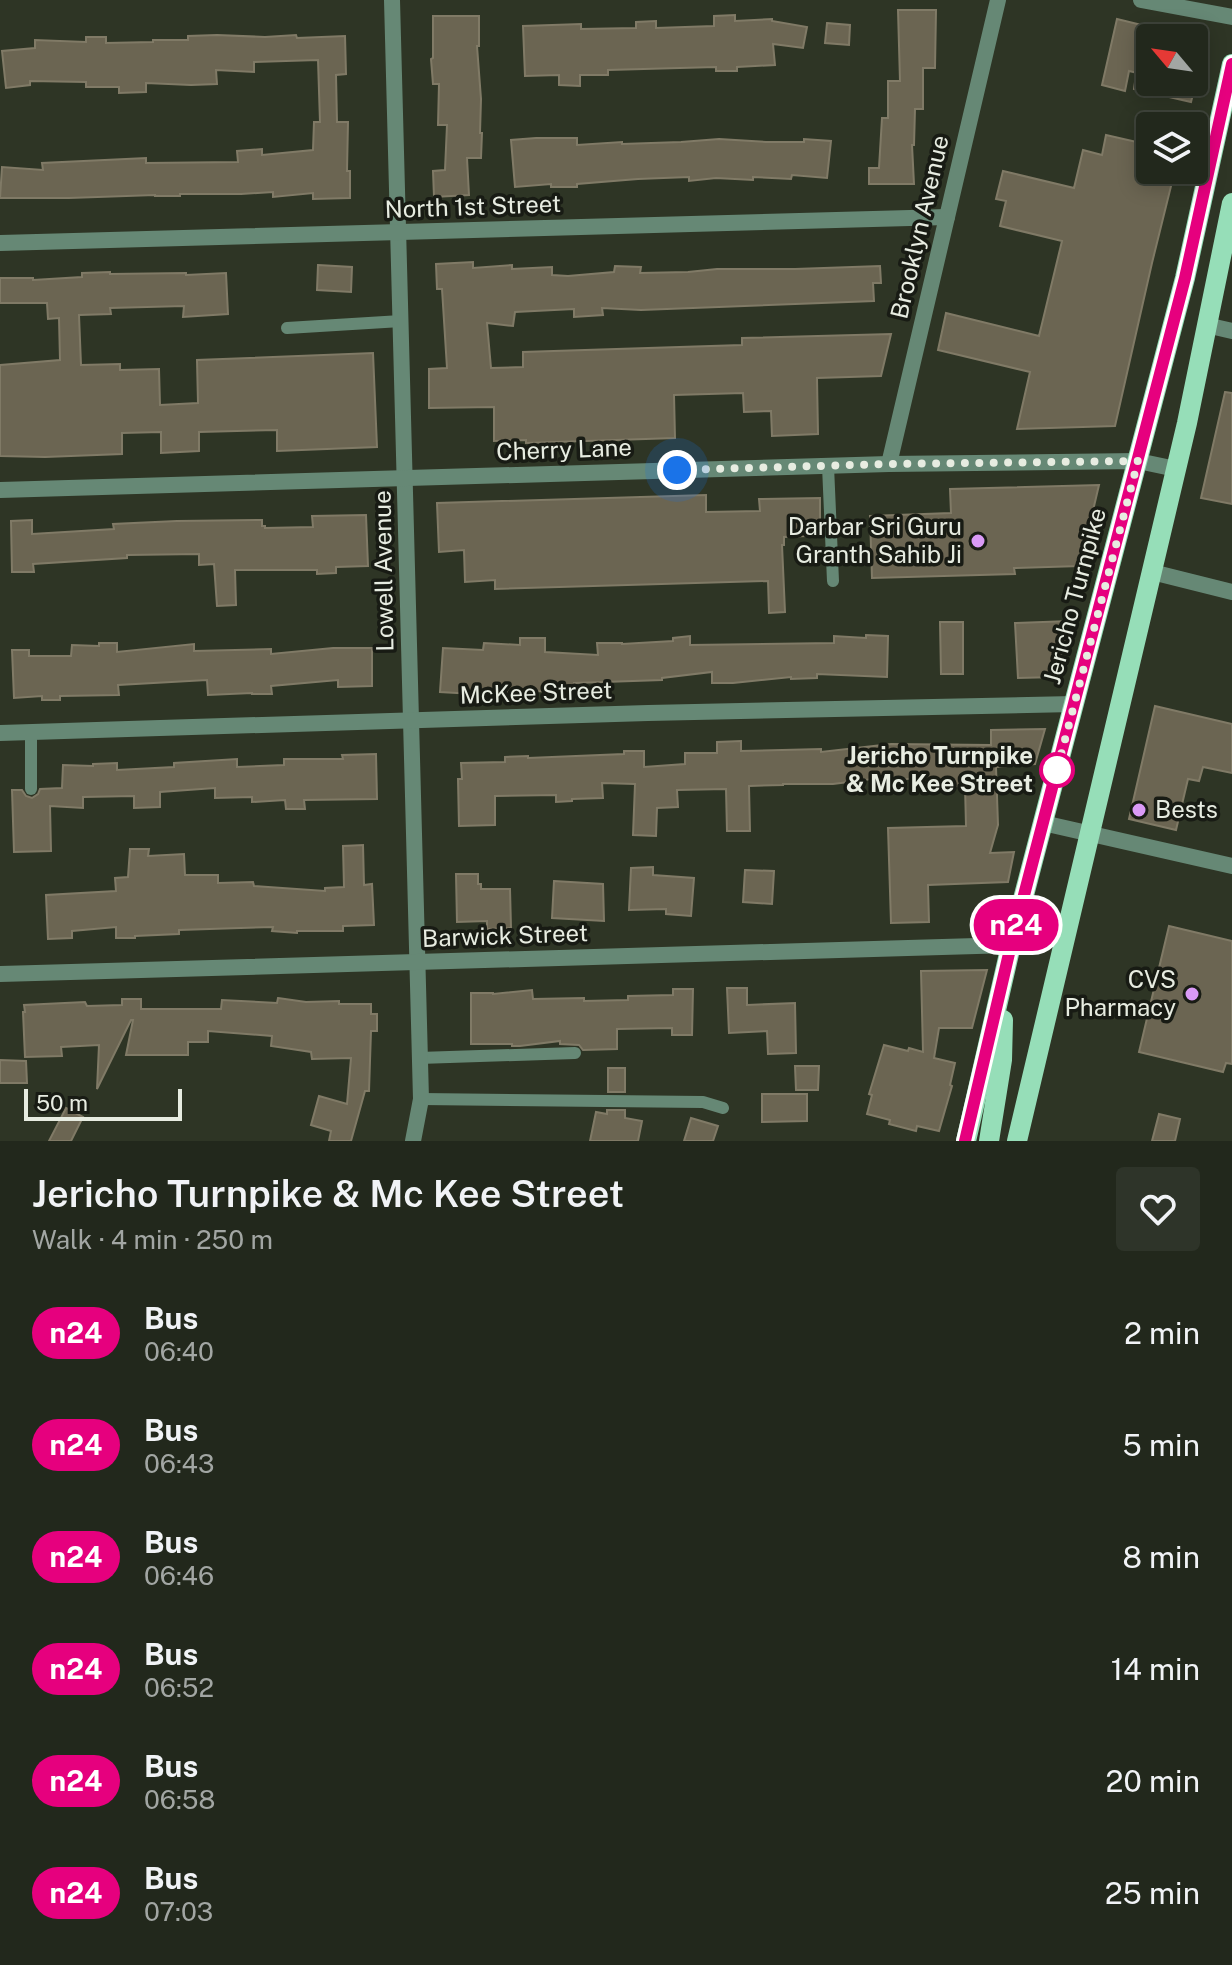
<!DOCTYPE html>
<html lang="en">
<head>
<meta charset="utf-8">
<style>
  :root { --surface:#22281c; --page:#2e3429; --text:#f1f3f6; --muted:#a2a6a3; --line:#3f443b }
  body { margin:0; font-family:"Public Sans",sans-serif; background:var(--page); color:var(--text); height:100vh; display:flex; flex-direction:column; font-size:30px; white-space:nowrap }
  * { box-sizing:border-box; margin:0 }
  p { font-size:26px; color:var(--muted) }
  .icon { flex:none; width:44px; height:44px; fill:none; stroke:currentColor; stroke-width:2; stroke-linecap:round; stroke-linejoin:round }
  .map { position:relative; height:1141px; overflow:hidden }
  .drawer { display:flex; flex-direction:column; background:var(--surface); flex:1 }
  .drawer>* { flex:none }
  .badge { padding:0 16px; border-radius:26px; font-size:28px; line-height:52px }
  .needle { width:52px; rotate:299deg }
  .controls { position:absolute; left:1136px; top:24px; display:grid; gap:16px }
  .controls a { display:grid; place-items:center; width:72px; height:72px; border-radius:8px; background:var(--surface); box-shadow:0 4px 20px #0003,0 0 0 2px var(--line); font-size:40px }
  .scale { position:absolute; left:24px; bottom:20px; width:158px; box-sizing:border-box; padding-left:8px; border:4px solid #e7ece1; border-top:0; font-size:22px; line-height:28px; white-space:nowrap; color:#e7ece1; -webkit-text-stroke:6px #181b14; paint-order:stroke }
  .you { position:absolute; width:40px; height:40px; margin:-20px; border:6px solid #fff; border-radius:50%; background:#1a73e8; box-shadow:0 0 0 12px #1a73e833 }
  .map>.badge { position:absolute; translate:-50% -50%; box-shadow:0 0 0 4px #fff }
  .round { display:grid; place-items:center; flex:none; width:84px; height:84px; border-radius:8px; background:var(--page) }
  .summary { display:flex; align-items:center; justify-content:space-between; height:136px; padding:0 32px }
  h1 { font-size:38px; font-weight:600; line-height:60px }
  ul { padding:0; list-style:none }
  li { display:flex; align-items:center; gap:24px; height:112px; padding:0 32px }
  li div { flex:1 }
  li b { display:block; font-size:30px }
  li em { font-style:normal }
  li .badge { min-width:88px; font-weight:700; text-align:center }
  .map>svg:first-child { display:block }
  .building { fill:#6b6552; stroke:#807a66; stroke-width:2 }
  .lines { fill:none; stroke-linecap:round; stroke-linejoin:round }
  .service { stroke:#668875; stroke-width:12 }
  .minor { stroke:#668875; stroke-width:16 }
  .primary { stroke:#96deb8; stroke-width:20 }
  .line-casing { stroke:#fff; stroke-width:18 }
  .line { stroke:#e6007e; stroke-width:12 }
  .walk { stroke:#e7ece1; stroke-width:8; stroke-dasharray:0 14.4 }
  .poi-dot { fill:#da9af6; stroke:#181b14; stroke-width:3 }
  .stop-dot { fill:#fff; stroke:#e6007e; stroke-width:4 }
  .labels { text-anchor:middle; stroke-width:7; stroke-linejoin:round; paint-order:stroke }
  .street-label { font-size:24px; fill:#e7ece1; stroke:#181b14 }
  .poi-label { font-size:24px; fill:#e7ece1; stroke:#181b14; text-anchor:end }
  .stop-label { font-size:24px; font-weight:bold; fill:#e7ece1; stroke:#181b14; text-anchor:end }
</style>
</head>
<body>
<div class="map">
<svg width="1232" height="1141" viewBox="0 0 1232 1141">
  <rect width="100%" height="100%" fill="#2e3525"/>
  <!-- building -->
  <g class="building">
    <polygon points="898,10 936,10 935,68 923,68 923,109 915,109 914,145 912,145 914,184 869,184 869,168 879,168 882,118 888,118 888,81 900,81"/>
    <polygon points="735,15 735,21 772,19 772,21 807,27 803,48 773,44 775,65 737,67 737,71 716,71 716,67 608,70 608,75 580,75 580,86 559,85 559,75 525,76 523,26 581,24 581,29 636,28 636,22 656,21 656,28 714,26 714,16"/>
    <polygon points="433,16 479,16 479,46 477,46 481,99 480,133 482,133 481,158 467,158 469,195 434,197 433,171 445,170 447,125 438,125 439,84 433,84 431,59 433,58"/>
    <polygon points="1117,19 1150,27 1150,76 1129,71 1125,91 1102,85"/>
    <polygon points="827,23 850,25 849,45 825,43"/>
    <polygon points="217,35 265,37 296,35 297,38 345,36 346,74 336,75 337,122 348,122 347,171 350,171 350,198 313,199 313,193 273,197 273,192 241,194 180,194 180,196 155,196 155,195 69,198 0,198 2,167 43,170 42,163 146,158 146,163 238,162 237,151 262,149 262,155 313,150 314,122 320,122 318,60 254,62 254,72 216,70 217,84 191,85 146,83 146,92 119,93 119,87 86,87 86,82 30,81 30,85 6,88 2,51 35,48 35,40 86,42 86,37 106,37 106,43 153,42 153,40 188,40 188,36"/>
    <polygon points="1135,82 1196,82 1191,102 1134,89"/>
    <polygon points="1106,135 1150,145 1150,170 1175,170 1152,263 1115,426 1017,429 1030,372 938,350 946,313 1039,336 1062,241 1000,226 1006,201 996,199 1003,171 1074,188 1083,150 1102,155"/>
    <polygon points="536,138 577,138 577,145 622,142 622,144 681,142 719,139 766,142 804,142 804,139 831,141 827,178 792,175 791,179 753,177 753,180 716,178 689,181 689,177 638,179 577,184 577,187 551,187 551,184 515,187 511,140"/>
    <polygon points="473,262 473,268 512,265 512,269 552,267 552,275 568,276 614,272 615,266 641,267 640,273 688,272 717,269 795,269 880,266 881,283 873,283 874,301 641,310 602,308 603,315 574,317 574,309 515,312 513,326 487,323 491,368 523,367 523,352 742,345 742,338 891,334 881,376 817,378 818,434 772,436 771,411 744,412 743,393 674,395 675,438 526,443 526,440 494,441 494,407 429,408 429,369 447,368 442,289 437,289 436,264"/>
    <polygon points="318,265 352,267 351,292 317,290"/>
    <polygon points="110,272 110,274 186,273 186,275 226,273 228,314 183,317 184,306 110,308 111,314 79,315 81,365 120,364 120,370 159,369 160,405 198,403 197,360 373,353 377,447 277,451 277,430 199,432 199,451 161,453 161,432 122,433 122,454 45,457 0,456 0,365 60,360 59,318 48,319 47,303 0,303 0,278 33,278 33,280 82,277 82,273"/>
    <polygon points="1225,392 1232,393 1232,504 1201,498"/>
    <polygon points="1099,485 1080,566 1014,568 1015,574 872,578 870,516 951,513 950,489"/>
    <polygon points="706,495 706,512 760,511 759,499 820,498 820,525 806,525 806,536 784,537 784,545 782,545 785,612 769,613 768,581 495,589 495,580 465,582 464,550 439,552 437,503"/>
    <polygon points="366,515 368,566 336,567 336,573 317,574 317,570 235,570 236,605 217,606 214,564 199,565 199,554 127,555 127,558 33,564 34,572 12,572 11,521 32,520 32,534 114,529 113,524 177,521 262,520 262,526 265,526 265,528 313,527 312,516"/>
    <polygon points="1069,621 1056,677 1018,678 1015,623"/>
    <polygon points="940,622 963,622 963,674 941,674"/>
    <polygon points="866,635 888,636 887,677 817,674 817,678 791,679 791,677 733,683 712,683 712,672 662,678 662,680 574,683 574,692 545,691 505,693 475,691 474,694 440,692 443,648 483,650 484,643 520,645 520,638 545,638 545,652 598,655 597,643 622,643 622,644 673,641 673,638 690,636 690,645 834,643 834,636 866,638"/>
    <polygon points="99,643 117,643 117,652 194,644 194,651 271,649 271,654 333,648 372,648 372,686 338,687 338,680 271,686 272,694 252,694 252,693 208,695 207,680 118,685 119,695 60,696 60,700 42,700 42,696 14,698 12,650 29,650 29,656 71,656 72,645 99,646"/>
    <polygon points="1155,706 1232,724 1232,773 1203,767 1199,781 1188,779 1176,830 1129,819"/>
    <polygon points="1045,729 1035,764 996,767 998,825 990,853 1014,852 1008,882 928,885 929,922 891,923 888,828 966,826 965,786 918,787 918,778 873,782 872,779 833,784 783,784 783,785 749,786 750,831 727,831 726,789 677,790 678,807 657,808 656,836 633,835 635,784 602,783 603,798 572,799 572,801 556,802 556,795 495,796 495,825 459,826 458,779 462,779 461,763 505,762 505,757 528,756 528,758 624,754 624,751 644,751 644,767 685,764 685,753 717,753 717,742 741,741 741,751 821,749 821,752 891,744 991,745 991,730"/>
    <polygon points="376,754 377,799 304,800 305,809 286,809 285,800 252,802 252,797 215,798 215,788 160,792 160,807 134,808 134,796 83,797 83,808 50,806 51,851 14,852 12,790 22,790 26,796 32,798 38,794 40,789 62,788 63,765 93,766 93,764 117,763 117,770 174,767 174,763 237,759 237,767 284,765 284,759 343,759 342,755"/>
    <polygon points="363,845 364,885 372,884 374,925 343,926 343,931 297,931 297,933 272,931 273,927 179,930 179,934 135,936 135,938 116,938 116,927 72,931 72,938 48,939 46,895 116,891 115,878 128,877 130,849 149,849 148,856 184,854 185,875 218,875 218,883 253,882 254,886 325,891 325,888 344,887 343,846"/>
    <polygon points="653,867 653,875 694,878 691,916 666,914 666,909 629,910 631,868"/>
    <polygon points="745,870 774,871 772,904 743,902"/>
    <polygon points="456,874 478,874 478,884 481,884 481,889 510,889 511,928 487,929 487,921 457,922"/>
    <polygon points="554,881 603,884 604,921 552,918"/>
    <polygon points="1169,926 1232,941 1232,1064 1226,1063 1223,1072 1139,1052"/>
    <polygon points="987,970 972,1028 939,1028 934,1058 955,1063 950,1085 952,1086 939,1131 917,1126 916,1131 889,1124 890,1120 867,1114 872,1095 869,1094 884,1045 908,1051 909,1048 923,1052 921,971"/>
    <polygon points="727,988 747,988 747,1005 795,1003 796,1053 768,1054 767,1031 729,1033"/>
    <polygon points="673,989 693,989 692,1035 672,1035 672,1028 617,1029 617,1049 583,1050 579,1045 560,1044 560,1041 520,1046 512,1046 512,1044 471,1044 471,993 493,993 493,994 532,990 533,999 584,998 584,1001 628,1000 628,996 673,995"/>
    <polygon points="278,998 306,1002 339,1001 339,1004 371,1004 371,1014 377,1014 377,1031 371,1031 369,1091 365,1091 351,1141 329,1141 331,1131 311,1125 319,1096 347,1104 351,1058 312,1059 311,1052 271,1046 272,1036 208,1031 208,1042 188,1042 188,1055 126,1055 133,1020 131,1020 97,1089 99,1045 61,1047 62,1056 25,1057 23,1012 25,1012 24,1005 85,1002 87,1006 122,1005 122,999 141,999 141,1009 221,1009 222,1000 277,1003"/>
    <polygon points="0,1060 26,1061 27,1083 0,1083"/>
    <polygon points="795,1066 819,1066 818,1090 796,1090"/>
    <rect x="608" y="1068" width="17" height="24"/>
    <polygon points="762,1094 807,1094 807,1121 762,1122"/>
    <polygon points="66,1108 83,1117 71,1141 49,1141"/>
    <polygon points="607,1110 625,1110 625,1118 642,1121 638,1141 590,1141 596,1112 607,1114"/>
    <polygon points="1159,1114 1180,1119 1175,1141 1152,1141"/>
    <polygon points="691,1118 718,1126 713,1141 684,1141"/>
  </g>
  <g class="lines">
    <!-- service -->
    <g class="service">
      <polyline points="287,328 401,321"/>
      <polyline points="828,466 833,581"/>
      <polyline points="31,732 31,789"/>
      <polyline points="419,1058 575,1053"/>
      <polyline points="421,1099 703,1102 723,1108"/>
    </g>
    <!-- minor -->
    <g class="minor">
      <polyline points="392,0 421,1099 413,1141"/>
      <polyline points="1141,0 1232,17"/>
      <polyline points="0,243 947,217"/>
      <polyline points="1206,325 1232,331"/>
      <polyline points="889,464 998,0"/>
      <polyline points="0,490 889,464 1138,461 1176,469"/>
      <polyline points="1152,572 1232,592"/>
      <polyline points="0,733 648,713 1074,704"/>
      <polyline points="1043,823 1232,866"/>
      <polyline points="0,974 1011,945"/>
    </g>
    <!-- primary -->
    <g class="primary">
      <polyline points="966,1141 1011,945 1185,278 1232,64"/>
      <polyline points="989,1141 1002,1060 1003,1020"/>
      <polyline points="1017,1141 1187,423 1232,203"/>
    </g>
  </g>
  <g class="lines">
    <!-- line casing -->
    <g class="line-casing">
      <polyline id="line" points="965,1141 1011,945 1185,278 1232,64"/>
    </g>
    <!-- line -->
    <use href="#line" class="line"/>
    <!-- walk -->
    <polyline class="walk" points="677,470 889,464 1138,461 1056,774 1057,770"/>
  </g>
  <!-- markers -->
  <g class="poi-dot">
    <circle cx="978" cy="541" r="8"/>
    <circle cx="1139" cy="810" r="8"/>
    <circle cx="1192" cy="994" r="8"/>
  </g>
  <circle class="stop-dot" cx="1057" cy="770" r="16"/>
  <g class="labels">
    <!-- street labels -->
    <g class="street-label">
      <text transform="translate(473 207) rotate(-2)" y="8">North 1st Street</text>
      <text transform="translate(920 227) rotate(-77)" y="8">Brooklyn Avenue</text>
      <text transform="translate(564 450) rotate(-2)" y="8">Cherry Lane</text>
      <text transform="translate(384 571) rotate(-91)" y="8">Lowell Avenue</text>
      <text transform="translate(1075 596) rotate(-75)" y="8">Jericho Turnpike</text>
      <text transform="translate(536 693) rotate(-2)" y="8">McKee Street</text>
      <text transform="translate(505 936) rotate(-2)" y="8">Barwick Street</text>
    </g>
    <!-- poi labels -->
    <g class="poi-label">
      <text x="962" y="535">Darbar Sri Guru<tspan x="962" dy="28">Granth Sahib Ji</tspan></text>
      <text x="1155" y="818" text-anchor="start">Bests</text>
      <text x="1176" y="988">CVS<tspan x="1176" dy="28">Pharmacy</tspan></text>
    </g>
    <!-- stop labels -->
    <g class="stop-label">
      <text x="1033" y="764">Jericho Turnpike<tspan x="1033" dy="28">&amp; Mc Kee Street</tspan></text>
    </g>
  </g>
</svg>
<div class="controls">
<a><svg class="needle" viewBox="-14 -14 28 28"><path d="M0-13l5 13h-10z" fill="#e53935"/><path d="M0 13l5-13h-10z" fill="#a2a6a3"/></svg></a>
<a><svg class="icon" aria-label="layers" viewBox="0 0 24 24"><path d="M12 4l9 5-9 5-9-5zM3 14l9 5 9-5"/></svg></a>
</div>
<div class="scale">50 m</div>
<div class="you" style="left:677px;top:470px"></div>
<b class="badge" style="left:1016px;top:925px;background:#e6007e;color:#fff">n24</b>
</div>
<section class="drawer">
<div class="summary"><div><h1>Jericho Turnpike &amp; Mc Kee Street</h1><p>Walk · 4 min · 250 m</p></div><a class="round"><svg class="icon" aria-label="heart" viewBox="0 0 24 24"><path d="M12 20l-8-8c-3-5 5-10 8-4 3-6 11-1 8 4z"/></svg></a></div>
<ul>
<li><span class="badge" style="background:#e6007e;color:#fff">n24</span><div><b>Bus</b><p>06:40</p></div><em>2 min</em></li>
<li><span class="badge" style="background:#e6007e;color:#fff">n24</span><div><b>Bus</b><p>06:43</p></div><em>5 min</em></li>
<li><span class="badge" style="background:#e6007e;color:#fff">n24</span><div><b>Bus</b><p>06:46</p></div><em>8 min</em></li>
<li><span class="badge" style="background:#e6007e;color:#fff">n24</span><div><b>Bus</b><p>06:52</p></div><em>14 min</em></li>
<li><span class="badge" style="background:#e6007e;color:#fff">n24</span><div><b>Bus</b><p>06:58</p></div><em>20 min</em></li>
<li><span class="badge" style="background:#e6007e;color:#fff">n24</span><div><b>Bus</b><p>07:03</p></div><em>25 min</em></li>
</ul>
</section>
</body>
</html>
